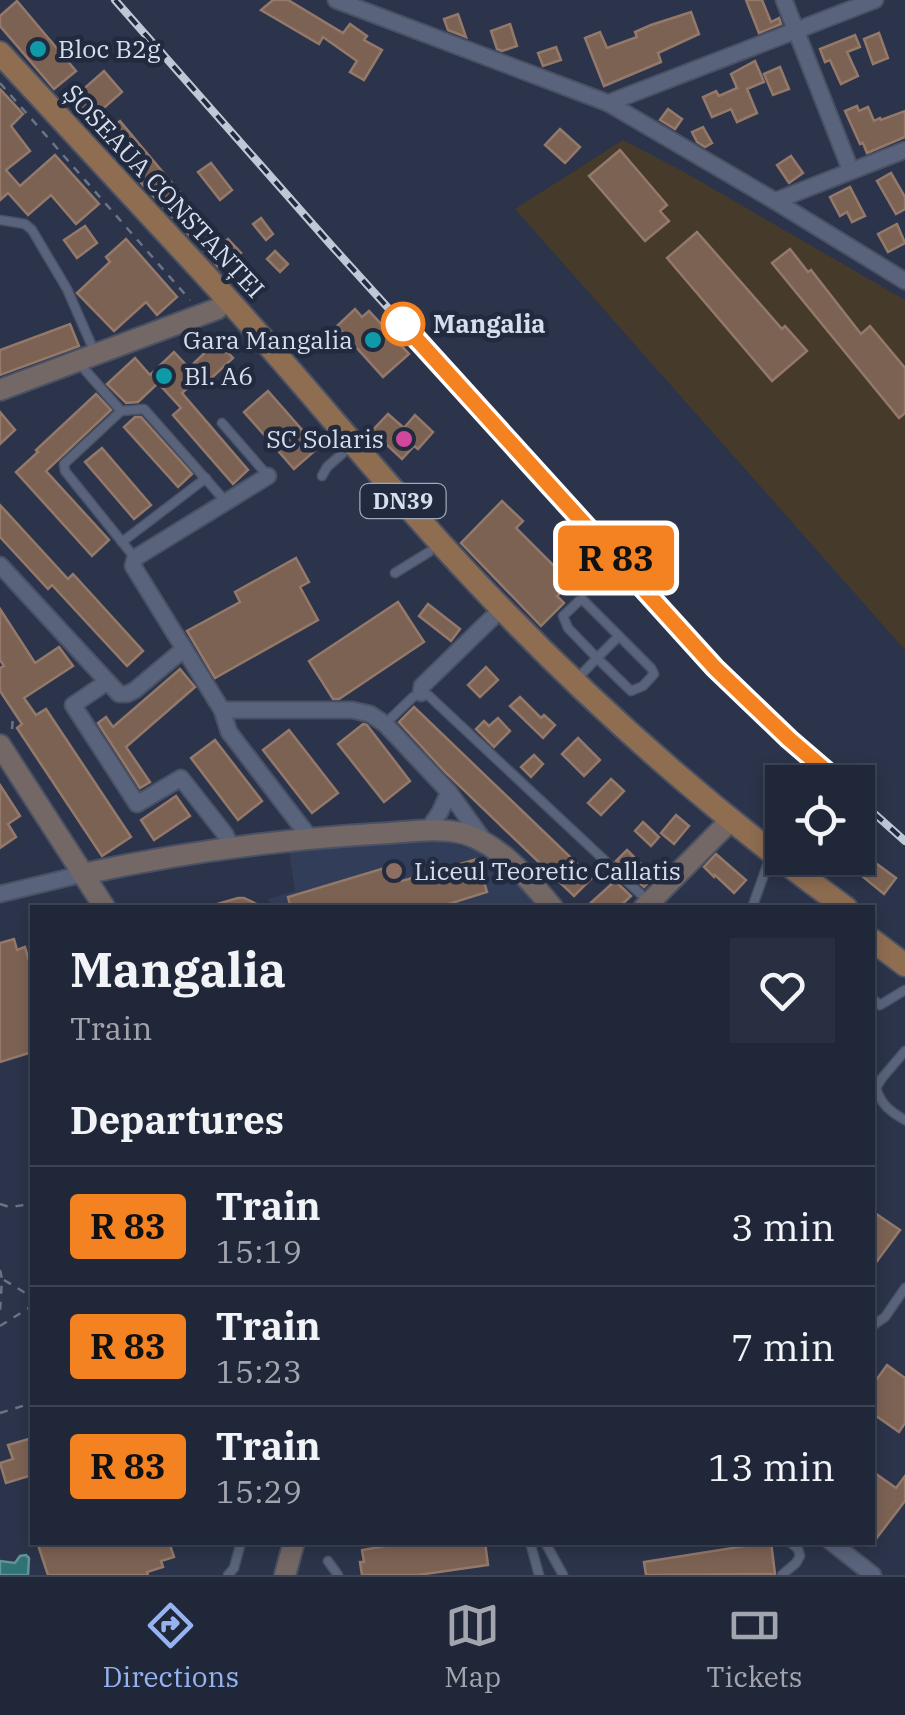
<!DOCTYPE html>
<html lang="en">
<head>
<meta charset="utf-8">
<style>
  :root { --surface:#202738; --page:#282f40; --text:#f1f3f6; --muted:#a2a5ae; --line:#3d4453; --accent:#95b2f1 }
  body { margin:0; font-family:"IBM Plex Serif",serif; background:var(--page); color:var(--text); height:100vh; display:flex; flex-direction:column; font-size:38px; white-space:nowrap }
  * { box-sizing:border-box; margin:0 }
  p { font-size:32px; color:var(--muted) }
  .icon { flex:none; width:55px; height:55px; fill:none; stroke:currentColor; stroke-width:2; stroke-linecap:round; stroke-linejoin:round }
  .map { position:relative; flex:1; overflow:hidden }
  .panel { position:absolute; left:30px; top:905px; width:845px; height:640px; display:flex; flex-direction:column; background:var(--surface); border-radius:0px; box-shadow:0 5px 15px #0003,0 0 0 2px var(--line) }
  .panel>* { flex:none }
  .badge { padding:0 20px; border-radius:8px; font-size:35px; line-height:65px }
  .tools { position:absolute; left:765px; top:765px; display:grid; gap:20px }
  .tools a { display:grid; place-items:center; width:110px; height:110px; border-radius:0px; background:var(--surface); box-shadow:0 5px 15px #0003,0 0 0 2px var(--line); font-size:50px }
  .map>.badge { position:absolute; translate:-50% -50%; box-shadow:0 0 0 5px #fff }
  h2 { padding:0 40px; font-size:38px; line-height:90px }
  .round { display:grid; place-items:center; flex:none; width:105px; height:105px; border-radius:0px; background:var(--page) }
  .head { display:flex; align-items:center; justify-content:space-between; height:170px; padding:0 40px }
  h1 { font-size:48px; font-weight:700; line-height:75px }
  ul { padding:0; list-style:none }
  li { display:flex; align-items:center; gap:30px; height:120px; padding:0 40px; border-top:2px solid var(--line) }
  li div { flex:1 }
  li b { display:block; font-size:38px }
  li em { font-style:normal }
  li .badge { min-width:110px; font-weight:700; text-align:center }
  .menu { display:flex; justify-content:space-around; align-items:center; height:140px; border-top:2px solid var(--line); background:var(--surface); font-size:28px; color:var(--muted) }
  .menu a { display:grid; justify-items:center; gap:5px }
  .menu .current { color:var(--accent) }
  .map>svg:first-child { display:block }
  .industrial { fill:#463a2b }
  .built { fill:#323d59 }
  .water { fill:#307375; stroke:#629398; stroke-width:2.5 }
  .building { fill:#7c6253; stroke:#94796a; stroke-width:2.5 }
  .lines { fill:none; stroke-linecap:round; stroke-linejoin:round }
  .lane-casing { stroke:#4a5164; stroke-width:11 }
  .street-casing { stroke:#4a5164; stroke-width:19 }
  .secondary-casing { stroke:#4a5164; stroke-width:24 }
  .primary-casing { stroke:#4a5164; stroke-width:26 }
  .path { stroke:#6b7386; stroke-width:2.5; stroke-dasharray:8 8; stroke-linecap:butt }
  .lane { stroke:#59637b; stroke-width:8 }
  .street { stroke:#59637b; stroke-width:15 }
  .secondary { stroke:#746866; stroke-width:20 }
  .primary { stroke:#8e6d51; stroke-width:22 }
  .rail-casing { stroke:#c0c7d6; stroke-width:8 }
  .rail { stroke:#212a3f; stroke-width:4; stroke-dasharray:11; stroke-linecap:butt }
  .line-casing { stroke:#fff; stroke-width:22 }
  .line { stroke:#f58220; stroke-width:15 }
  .culture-dot { fill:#0f9aa8; stroke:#212a3f; stroke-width:4 }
  .stop-dot { fill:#fff; stroke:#f58220; stroke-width:5 }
  .hotel-dot { fill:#d1479c; stroke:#212a3f; stroke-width:4 }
  .education-dot { fill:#8d6e63; stroke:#212a3f; stroke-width:4 }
  .labels { text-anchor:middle; stroke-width:9; stroke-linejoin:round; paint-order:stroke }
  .shield { fill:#212a3f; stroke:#a0a7b7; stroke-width:2.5 }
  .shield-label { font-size:22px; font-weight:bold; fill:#d6ddeb }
  .poi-label { font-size:25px; fill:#d6ddeb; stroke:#212a3f; text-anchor:start }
  .street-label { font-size:25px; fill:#d6ddeb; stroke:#212a3f }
  .stop-label { font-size:25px; font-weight:bold; fill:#d6ddeb; stroke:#212a3f; text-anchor:start }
</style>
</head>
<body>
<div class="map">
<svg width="905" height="1575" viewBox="0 0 905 1575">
  <rect width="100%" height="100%" fill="#2b344a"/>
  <!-- industrial -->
  <polygon class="industrial" points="623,140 684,172 905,300 905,650 515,209"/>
  <!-- built -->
  <polygon class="built" points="433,838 474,850 501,865 491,877 491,881 502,866 541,907 272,908 268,899 295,891 289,851"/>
  <!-- water -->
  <polygon class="water" points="26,1555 29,1558 28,1575 0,1575 0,1561 15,1563 20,1556"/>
  <!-- building -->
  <g class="building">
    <polygon points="273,0 288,0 343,33 350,24 367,36 364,40 382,50 364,80 350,72 357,61 323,37 319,44 261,10"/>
    <polygon points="746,0 762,0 771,22 779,18 781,24 759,33"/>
    <polygon points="17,1 76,71 54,89 0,26 0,16"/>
    <polygon points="691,12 699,34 658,53 661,62 604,86 585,38 600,32 607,48 637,37 635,32 651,25"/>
    <polygon points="458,14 466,37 448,30 444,19"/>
    <polygon points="510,24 517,46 502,51 497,49 491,31"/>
    <polygon points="879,33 888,58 873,64 864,39"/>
    <polygon points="855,35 860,47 847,52 858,76 841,84 830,60 825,62 820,49"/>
    <polygon points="556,47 561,60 543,66 538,53"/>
    <polygon points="755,61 764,82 747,89 757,113 737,122 731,109 712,117 703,97 716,91 719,96 737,88 731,74"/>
    <polygon points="780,67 789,89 773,95 764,74"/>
    <polygon points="104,71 122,92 89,121 71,100"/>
    <polygon points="0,89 23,114 11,126 30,151 6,170 20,186 55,155 99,204 76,224 51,195 28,215 8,193 0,200"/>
    <polygon points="857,106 859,111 868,107 874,121 880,118 881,120 905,111 905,137 867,153 863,143 860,144 845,111"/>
    <polygon points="668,109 682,119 675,129 660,120"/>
    <polygon points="120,121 223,244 228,239 241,253 221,270 100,138"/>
    <polygon points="703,127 712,143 705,147 697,142 692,132"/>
    <polygon points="560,129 580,147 565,163 545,145"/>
    <polygon points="620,150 667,205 660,211 669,221 645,241 589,176"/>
    <polygon points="791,156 803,173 789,183 777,165"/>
    <polygon points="211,163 232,190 220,200 198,172"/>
    <polygon points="891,173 905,197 905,209 896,214 877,181"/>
    <polygon points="850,187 865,216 852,222 847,212 840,216 830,197"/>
    <polygon points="261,218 273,234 266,240 253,224"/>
    <polygon points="897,224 905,243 888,252 878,234"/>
    <polygon points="85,226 97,243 77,258 64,240"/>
    <polygon points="697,232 782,329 785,326 807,351 772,381 667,258"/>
    <polygon points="126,239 177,297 157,315 146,302 114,331 77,293 110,262 106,257"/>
    <polygon points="790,249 808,272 811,270 861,334 870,326 905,368 905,413 899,418 772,263"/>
    <polygon points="275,251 288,264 280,272 267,259"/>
    <polygon points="355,309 362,317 369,311 409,354 383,377 337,326"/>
    <polygon points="70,324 79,346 0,375 0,350"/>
    <polygon points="217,341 233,358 204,385 198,378 182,393 248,470 233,484 173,415 181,408 158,383 138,402 126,403 107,384 135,358 150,375 174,352 189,368"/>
    <polygon points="268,391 318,448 294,469 244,412"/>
    <polygon points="96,394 111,410 46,471 109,540 92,556 16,472 38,452 36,450"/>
    <polygon points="0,412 15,430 0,444"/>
    <polygon points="388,414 404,428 415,415 433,432 418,449 414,446 402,459 372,431"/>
    <polygon points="135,417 141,417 192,474 178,487 124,427"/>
    <polygon points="102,448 151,505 134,519 85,462"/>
    <polygon points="502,501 523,521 516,528 571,583 557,596 564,603 541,626 461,543"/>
    <polygon points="0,505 68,579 73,574 143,651 127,666 52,585 48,589 0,537"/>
    <polygon points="296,558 309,582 300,587 318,620 215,678 187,631 240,602 235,592"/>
    <polygon points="398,602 424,642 339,699 333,699 309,661"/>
    <polygon points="428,604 460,629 451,641 419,616"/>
    <polygon points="0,609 35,663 59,647 73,666 24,698 36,715 46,709 131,837 102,856 17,728 22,724 0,691 0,668 4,666 0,660"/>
    <polygon points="486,667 498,680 480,697 468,685"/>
    <polygon points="180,669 195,687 126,747 150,782 140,788 98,723 106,717 113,727"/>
    <polygon points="520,697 541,718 544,715 555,725 543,738 510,706"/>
    <polygon points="414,707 592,878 574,896 445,772 399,722"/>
    <polygon points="498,718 510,731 494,747 476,729 484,721 489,726"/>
    <polygon points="363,724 367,725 410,781 384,802 338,744"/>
    <polygon points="289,730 338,793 312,813 263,750"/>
    <polygon points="578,738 600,760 584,776 562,754"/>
    <polygon points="215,740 262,801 238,820 191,758"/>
    <polygon points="534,755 543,764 531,777 521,767"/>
    <polygon points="611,779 624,791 601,815 588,803"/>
    <polygon points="0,785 20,816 8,824 16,837 0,848"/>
    <polygon points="176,796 190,816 154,840 141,820"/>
    <polygon points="676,815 689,826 674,844 661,833"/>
    <polygon points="643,822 659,837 651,846 635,831"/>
    <polygon points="627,850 654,877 644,887 616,861"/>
    <polygon points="858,850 896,878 884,894 840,858 858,858"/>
    <polygon points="716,854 746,880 734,893 715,875 714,877 704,867"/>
    <polygon points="477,859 487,892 436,908 291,908 288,897 398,864 402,881"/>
    <polygon points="615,881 631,896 618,908 585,908"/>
    <polygon points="238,898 244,898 265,908 214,908 214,905"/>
    <polygon points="14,939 17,950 25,947 32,972 32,1052 0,1062 0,943"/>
    <polygon points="872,1211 900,1230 872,1268"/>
    <polygon points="887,1365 905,1378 905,1423 899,1432 872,1413 872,1386"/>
    <polygon points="32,1438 32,1475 6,1483 0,1463 13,1459 8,1445"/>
    <polygon points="872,1471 896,1488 905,1476 905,1501 872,1544"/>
    <polygon points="37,1542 169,1542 174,1557 161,1561 163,1567 147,1572 148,1575 48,1575"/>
    <polygon points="409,1542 485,1542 488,1565 418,1575 362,1575 360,1562 364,1562 362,1550"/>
    <polygon points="771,1542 775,1574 646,1575 644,1562"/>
  </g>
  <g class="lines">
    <!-- lane casing -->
    <g class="lane-casing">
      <g id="lane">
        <polyline points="0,220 25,224 32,230 67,289 95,353"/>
        <polyline points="78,362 121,411"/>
        <polyline points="222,423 268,476"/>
        <polyline points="322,476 327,467 343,453"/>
        <polyline points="122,542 206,478"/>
        <polyline points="135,558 65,471 64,464 121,411 144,409 226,502"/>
        <polyline points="395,573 429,552"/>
        <polyline points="577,679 597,658 631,691 643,686 654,674 651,668 583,600 579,601 563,616 568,628 597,658 619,636"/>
        <polyline points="385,724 413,697 421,693 428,695 647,900"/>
        <polyline points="757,908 753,905 768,863"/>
        <polyline points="872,999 880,1005 905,990"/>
        <path d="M905,1051l-23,27 -6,10c5,17 15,24 29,32"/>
        <polyline points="872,1326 885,1317 905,1288"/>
        <polyline points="530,1542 539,1575"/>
        <polyline points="545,1542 563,1575"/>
        <polyline points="328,1561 338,1575"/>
        <polyline points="228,1575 234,1568 241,1542"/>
        <polyline points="782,1575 796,1563 800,1556 798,1549 790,1542"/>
      </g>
    </g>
    <!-- street casing -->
    <g class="street-casing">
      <g id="street">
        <polyline points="336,0 608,103 775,201 905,281"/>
        <polyline points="784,0 851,171"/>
        <polyline points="608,103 875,0"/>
        <polyline points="775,201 905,150"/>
        <polyline points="268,476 135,558 133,566 222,710 229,732 310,838"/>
        <polyline points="0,565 119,694 127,694 135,690 184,649"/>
        <polyline points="107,682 73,705 137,804 181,778 225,834 231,847"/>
        <polyline points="421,693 422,686 492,618"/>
        <polyline points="222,710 352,710 370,714 385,724 449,792 440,812 427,831"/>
        <polyline points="449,792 485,842"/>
        <polyline points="0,894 83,874"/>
        <polyline points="831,1542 873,1575"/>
      </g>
    </g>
    <!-- secondary casing -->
    <g class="secondary-casing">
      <g id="secondary">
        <polyline points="0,390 217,309"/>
        <polyline points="0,745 105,908"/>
        <path d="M83,874c96,-21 192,-34 290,-40 29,-1 64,-8 92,0 36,11 64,46 88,74"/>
        <polyline points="644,908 724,827"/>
        <polyline points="285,1575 294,1542"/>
      </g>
    </g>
    <!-- primary casing -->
    <g class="primary-casing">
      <g id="primary">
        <path d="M0,53c74,80 148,159 221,239 84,92 161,189 245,279 115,124 243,238 380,337"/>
        <polyline points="872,940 905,965"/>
      </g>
    </g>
    <!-- path -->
    <g class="path">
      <polyline points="0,83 190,300"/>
      <polyline points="12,729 13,716"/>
      <polyline points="0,1204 9,1207 32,1204"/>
      <polyline points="0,1270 2,1279 0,1312"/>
      <polyline points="4,1280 32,1297"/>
      <polyline points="0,1326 32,1306"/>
      <polyline points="0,1413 32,1403"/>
    </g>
    <!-- lane -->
    <use href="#lane" class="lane"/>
    <!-- street -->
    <use href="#street" class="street"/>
    <!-- secondary -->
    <use href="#secondary" class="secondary"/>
    <!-- primary -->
    <use href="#primary" class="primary"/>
    <!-- rail casing -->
    <g class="rail-casing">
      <g id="rail">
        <polyline points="115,0 331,245 715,668 789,739 839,782"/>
        <polyline points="858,799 905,841"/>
      </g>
    </g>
    <!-- rail -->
    <use href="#rail" class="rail"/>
  </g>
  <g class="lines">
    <!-- line casing -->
    <g class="line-casing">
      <polyline id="line" points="403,324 715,668 789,739 839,782"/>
    </g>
    <!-- line -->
    <use href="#line" class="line"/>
  </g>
  <!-- markers -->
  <g class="culture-dot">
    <circle cx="38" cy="49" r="10"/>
    <circle cx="373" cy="340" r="10"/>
    <circle cx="164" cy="376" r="10"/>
  </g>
  <circle class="stop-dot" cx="403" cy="324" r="20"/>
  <circle class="hotel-dot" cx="404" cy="439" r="10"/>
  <circle class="education-dot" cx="394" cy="871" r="10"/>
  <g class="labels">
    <!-- shield labels -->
    <rect class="shield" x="360.5" y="484" width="85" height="34" rx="8"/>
    <g class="shield-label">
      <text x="403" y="509">DN39</text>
    </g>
    <!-- poi labels -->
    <g class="poi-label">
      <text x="58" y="58">Bloc B2g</text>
      <text x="353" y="349" text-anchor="end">Gara Mangalia</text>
      <text x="184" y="385">Bl. A6</text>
      <text x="384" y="448" text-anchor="end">SC Solaris</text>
      <text x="414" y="880">Liceul Teoretic Callatis</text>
    </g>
    <!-- street labels -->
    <g class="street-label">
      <text transform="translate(164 191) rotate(47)" y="9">ȘOSEAUA CONSTANȚEI</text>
    </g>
    <!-- stop labels -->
    <g class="stop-label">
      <text x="433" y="333">Mangalia</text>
    </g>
  </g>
</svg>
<div class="tools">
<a><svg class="icon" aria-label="locate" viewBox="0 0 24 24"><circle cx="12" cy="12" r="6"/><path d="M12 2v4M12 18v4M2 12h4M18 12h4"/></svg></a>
</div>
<b class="badge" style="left:616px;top:558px;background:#f58220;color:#111">R 83</b>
<section class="panel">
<div class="head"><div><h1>Mangalia</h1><p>Train</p></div><a class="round"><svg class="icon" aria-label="heart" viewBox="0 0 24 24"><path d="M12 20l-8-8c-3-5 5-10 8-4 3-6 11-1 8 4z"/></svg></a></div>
<h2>Departures</h2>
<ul>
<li><span class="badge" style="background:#f58220;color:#111">R 83</span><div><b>Train</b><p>15:19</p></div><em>3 min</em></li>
<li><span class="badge" style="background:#f58220;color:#111">R 83</span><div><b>Train</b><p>15:23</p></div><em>7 min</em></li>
<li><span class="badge" style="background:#f58220;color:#111">R 83</span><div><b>Train</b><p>15:29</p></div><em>13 min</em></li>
</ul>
</section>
</div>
<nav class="menu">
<a class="current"><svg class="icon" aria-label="directions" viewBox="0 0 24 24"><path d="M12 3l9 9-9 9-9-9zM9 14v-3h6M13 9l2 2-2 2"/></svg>Directions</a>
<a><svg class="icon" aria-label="map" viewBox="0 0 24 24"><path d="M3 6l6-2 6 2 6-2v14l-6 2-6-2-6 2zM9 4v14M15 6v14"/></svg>Map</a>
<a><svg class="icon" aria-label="tickets" viewBox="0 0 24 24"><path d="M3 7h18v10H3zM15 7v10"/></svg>Tickets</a>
</nav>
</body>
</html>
